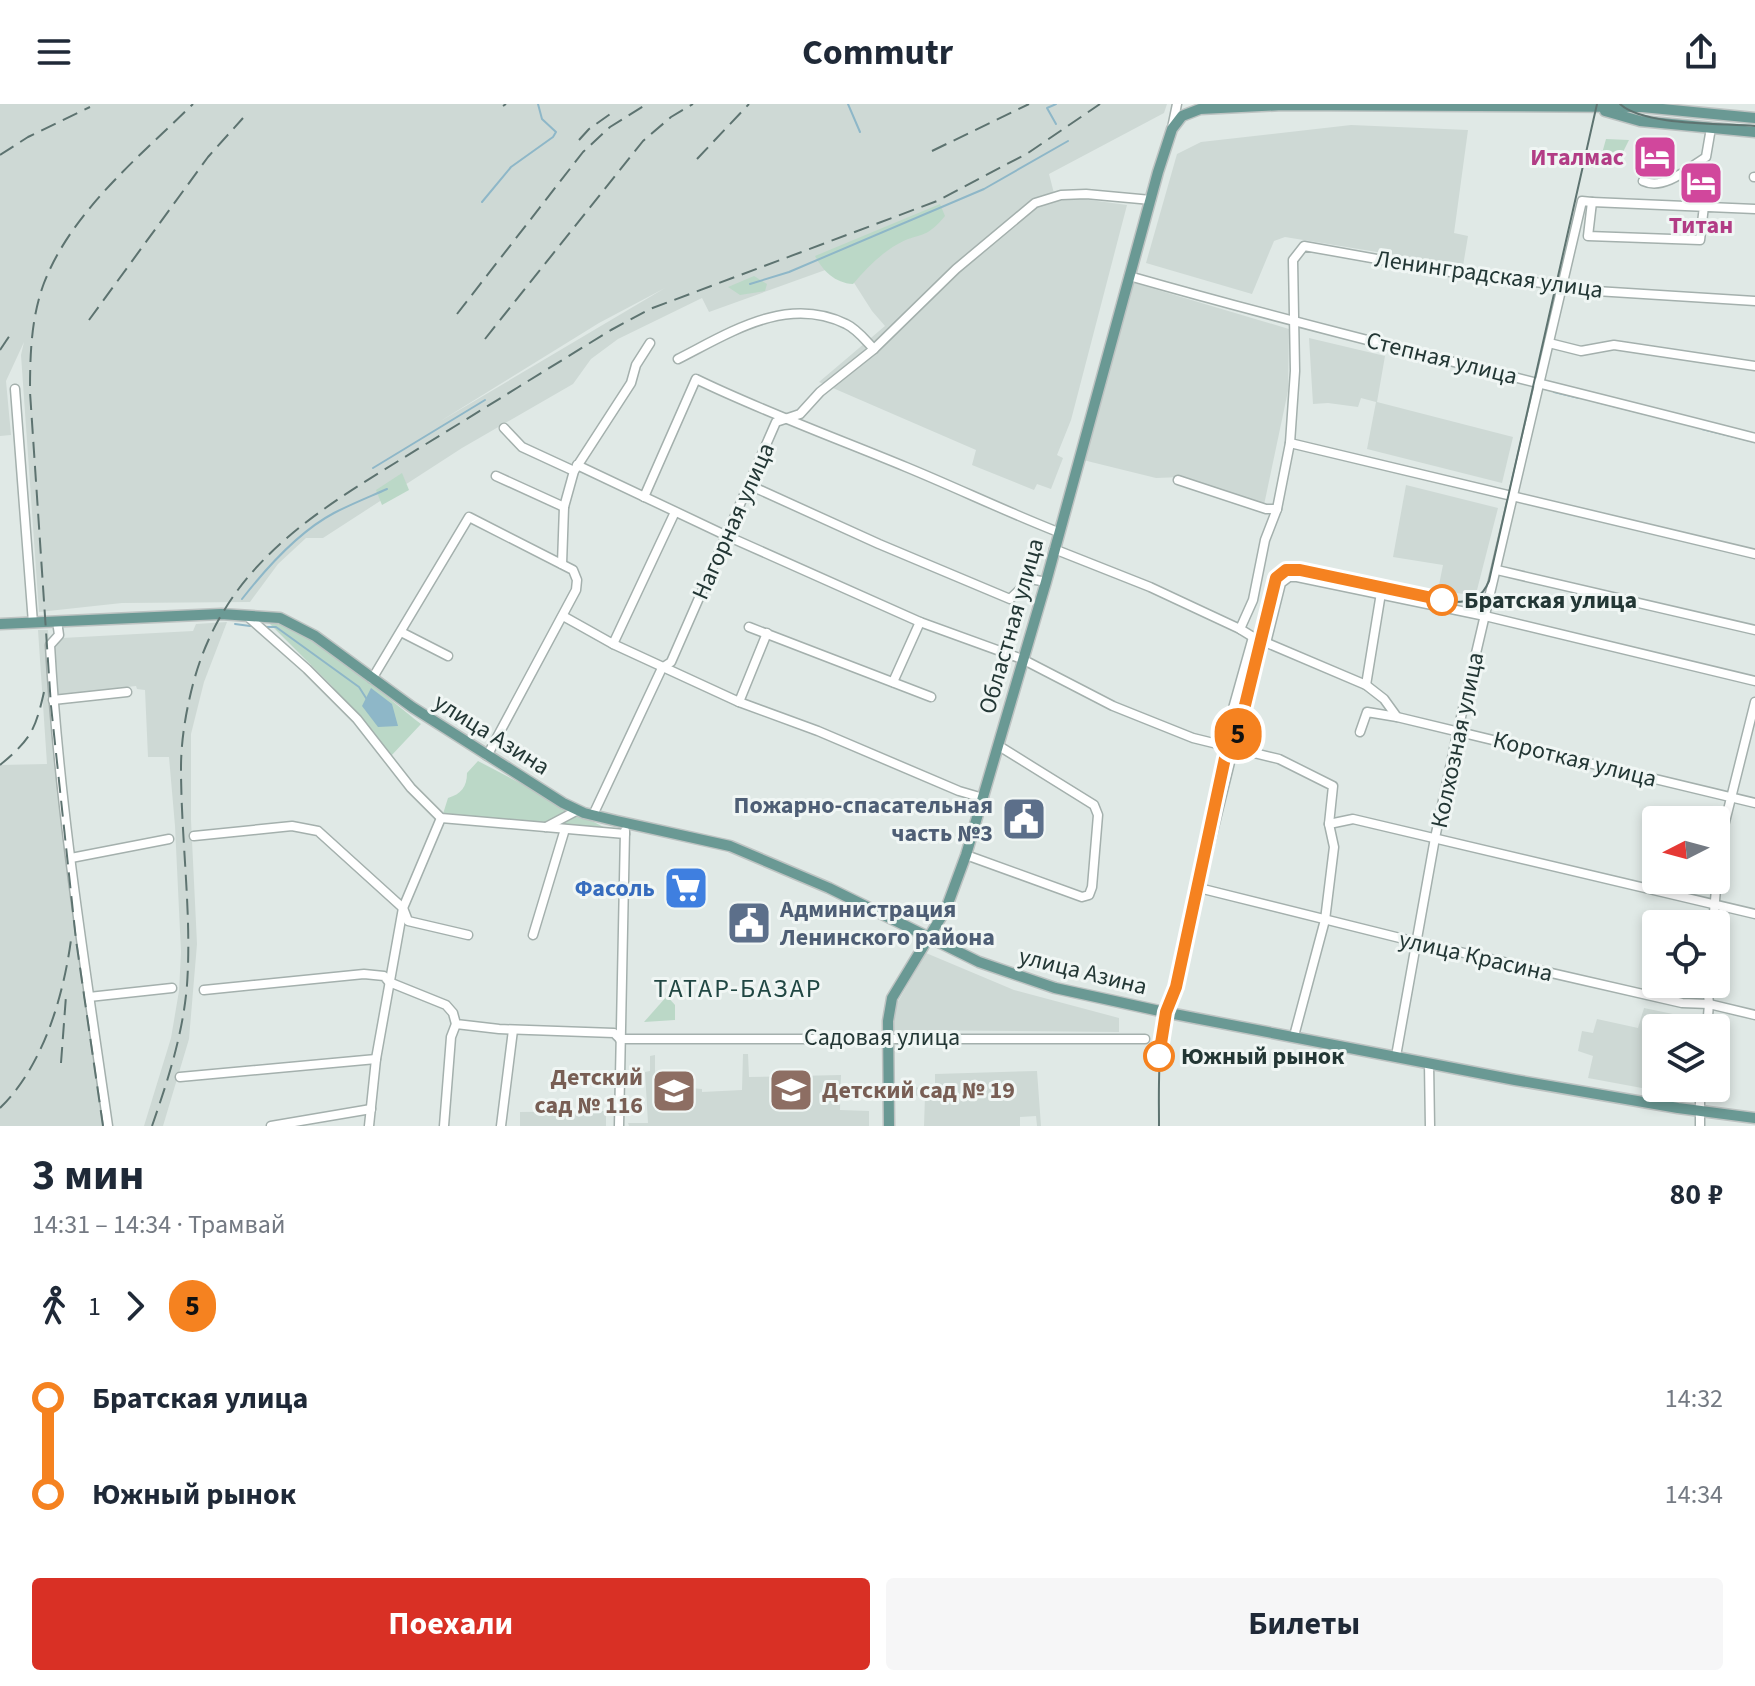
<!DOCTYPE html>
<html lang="ru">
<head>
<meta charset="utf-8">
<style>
  :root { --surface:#fff; --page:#f6f6f7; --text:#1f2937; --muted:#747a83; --accent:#d93025 }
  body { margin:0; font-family:"Source Sans 3",sans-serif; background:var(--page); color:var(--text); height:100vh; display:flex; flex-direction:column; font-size:30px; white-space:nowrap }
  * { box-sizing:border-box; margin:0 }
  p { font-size:26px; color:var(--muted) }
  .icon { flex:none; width:44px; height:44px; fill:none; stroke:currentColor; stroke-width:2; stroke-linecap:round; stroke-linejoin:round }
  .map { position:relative; height:1022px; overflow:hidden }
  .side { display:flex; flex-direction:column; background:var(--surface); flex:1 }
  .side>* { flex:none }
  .badge { padding:0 16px; border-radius:26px; font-size:28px; line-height:52px }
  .needle { width:52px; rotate:264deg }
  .controls { position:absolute; left:1642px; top:702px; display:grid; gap:16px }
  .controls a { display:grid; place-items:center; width:88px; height:88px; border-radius:8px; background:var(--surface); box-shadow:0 4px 12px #0003; font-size:40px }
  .map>.badge { position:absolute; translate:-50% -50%; box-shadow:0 0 0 4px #fff }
  .legs { display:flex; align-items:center; gap:12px; height:88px; padding:0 32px; font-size:26px }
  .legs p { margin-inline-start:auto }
  .summary { display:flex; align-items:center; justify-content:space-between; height:136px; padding:0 32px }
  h1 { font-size:44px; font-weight:700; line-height:60px }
  .button { display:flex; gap:16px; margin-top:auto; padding:16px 32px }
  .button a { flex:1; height:92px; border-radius:8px; background:var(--accent); color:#fff; font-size:32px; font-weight:700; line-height:92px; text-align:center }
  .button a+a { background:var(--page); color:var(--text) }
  ul { padding:0 32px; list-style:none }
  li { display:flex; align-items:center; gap:28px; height:96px; font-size:30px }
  li i { display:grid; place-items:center; width:12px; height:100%; margin:0 10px; background:currentColor }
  li i::after { content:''; width:20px; height:20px; margin:-10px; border:6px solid; border-radius:50%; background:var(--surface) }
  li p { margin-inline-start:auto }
  li:first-child i { background:linear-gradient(#0000 50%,currentColor 0) }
  li:last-child i { background:linear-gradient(currentColor 50%,#0000 0) }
  header { display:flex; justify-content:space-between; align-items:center; height:104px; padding:0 32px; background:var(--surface); font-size:36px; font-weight:700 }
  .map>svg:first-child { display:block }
  .built { fill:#ced9d5; fill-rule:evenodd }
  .green { fill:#bbd8c7 }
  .water { fill:#8eb7c8 }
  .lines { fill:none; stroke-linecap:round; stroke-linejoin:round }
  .stream { stroke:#8eb7c8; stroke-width:2 }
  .minor-casing { stroke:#a4b0ad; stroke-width:11 }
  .major-casing { stroke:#bdc3c2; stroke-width:13 }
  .minor { stroke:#fff; stroke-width:8 }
  .major { stroke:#6a9994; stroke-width:10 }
  .tram { stroke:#5d7370; stroke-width:2 }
  .rail { stroke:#5d7370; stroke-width:2; stroke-dasharray:16 8; stroke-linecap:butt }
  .line-1-casing { stroke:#fff; stroke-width:18 }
  .line-1 { stroke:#f58220; stroke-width:12 }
  .stop-1-dot { fill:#fff; stroke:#f58220; stroke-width:4 }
  .labels { text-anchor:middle; stroke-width:6; stroke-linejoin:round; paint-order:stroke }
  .hotel-label { font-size:24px; font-weight:bold; fill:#b23c85; stroke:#f0f6f4; text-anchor:end }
  .street-label { font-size:24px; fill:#233735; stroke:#f0f6f4 }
  .stop-label { font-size:24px; font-weight:bold; fill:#233735; stroke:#f0f6f4; text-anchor:start }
  .service-label { font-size:24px; font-weight:bold; fill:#4e5e75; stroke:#f0f6f4; text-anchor:end }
  .shop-label { font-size:24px; font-weight:bold; fill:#366cbe; stroke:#f0f6f4; text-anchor:end }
  .education-label { font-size:24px; font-weight:bold; fill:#785e54; stroke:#f0f6f4; text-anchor:end }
  .neighbourhood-label { font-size:26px; letter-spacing:2px; fill:#214743; stroke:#f0f6f4 }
</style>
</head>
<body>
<header><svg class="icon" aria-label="menu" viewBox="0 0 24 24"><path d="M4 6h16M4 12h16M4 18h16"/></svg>Commutr<svg class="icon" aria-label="share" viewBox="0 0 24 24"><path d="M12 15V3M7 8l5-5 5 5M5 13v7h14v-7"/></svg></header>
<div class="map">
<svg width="1755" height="1022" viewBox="0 0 1755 1022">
  <rect width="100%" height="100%" fill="#e0e9e6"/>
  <!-- built -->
  <g class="built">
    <path d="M0,0h1167l-3,9 -115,61 7,27 19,-3 52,7 -56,215 -14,35 6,3 -12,31 -14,-5 -3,6 -62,-25 4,-15 -157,-68 66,-56 -13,-15 -30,-47 -133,48 -7,-14 -84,41 -27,20 -18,25 -111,64 -139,90h-17l-28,26 -28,38 -128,1 -83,9 -18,-257 3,-13 -18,39 5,54 -11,1zM665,184l-226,134 160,-99z"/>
    <polygon points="1351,21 1468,26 1454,129 1468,132 1463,162 1285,133 1274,137 1252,190 1146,159 1177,50 1201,38"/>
    <polygon points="1131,178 1289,225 1288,287 1264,401 1182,373 1156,374 1083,356"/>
    <polygon points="1309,234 1385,252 1377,298 1513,333 1502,379 1367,345 1376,298 1361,294 1358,303 1328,299 1313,300"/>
    <polygon points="1406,381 1498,404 1477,486 1470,491 1438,486 1443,461 1393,453"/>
    <polygon points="227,518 204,578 191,630 191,716 197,840 189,935 163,1022 144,1022 171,934 179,887 181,848 175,722 169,653 148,653 145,586 137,585 136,582 56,591 53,542 62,534 193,527 196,520"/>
    <polygon points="38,526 48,526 52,600 106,1022 0,1022 0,661 47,660"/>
    <polygon points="926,849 1014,886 1119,914 1119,928 893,926 896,901"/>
    <polygon points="1644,904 1697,915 1696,924 1656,924 1656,984 1686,984 1685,992 1588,974 1593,952 1578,947 1582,927 1593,929 1597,915 1638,924"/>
    <polygon points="743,950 748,950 749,973 841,971 840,1006 869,1007 869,1022 629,1022 628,1019 648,1019 645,968 650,967 650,952 655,951 655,968 683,969 684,973 692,973 691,984 702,985 702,988 742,986"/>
    <polygon points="1037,967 1041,1022 1037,1022 1036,1012 1020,1013 1020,1022 924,1022 925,992 899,991 899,983 935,984 935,970"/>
    <polygon points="606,1007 606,1022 520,1022 520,1008"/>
  </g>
  <!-- green -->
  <g class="green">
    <polygon points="1606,35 1629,36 1621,52 1615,54 1604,51 1601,53"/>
    <path d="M940,100l5,12c-22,26 -25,15 -49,29 -17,10 -31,25 -43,39 -18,-1 -30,-13 -38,-28z"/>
    <polygon points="754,172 767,180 765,187 740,191 728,183"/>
    <polygon points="402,369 409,386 382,401 376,386"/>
    <path d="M268,518c41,4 118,75 153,102l-31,33 -58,-71z"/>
    <path d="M478,657l133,70 -169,-14 6,-19c13,-4 19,-11 19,-25z"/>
    <polygon points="667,892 675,901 675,916 644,918"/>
  </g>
  <!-- water -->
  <polygon class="water" points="371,584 392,600 398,622 378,623 362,602"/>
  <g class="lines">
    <!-- stream -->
    <g class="stream">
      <polyline points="848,0 860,28"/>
      <polyline points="1056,20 1047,4 1056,0"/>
      <polyline points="482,98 511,63 553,33 556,28 542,15 538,0"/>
      <polyline points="750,180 789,168 984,85 1068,37"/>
      <polyline points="1554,288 1579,294"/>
      <polyline points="1597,298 1645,310"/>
      <polyline points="1702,325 1755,338"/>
      <polyline points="373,364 485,296"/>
      <path d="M242,495c25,-32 56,-67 92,-86 17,-9 35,-16 53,-24"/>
      <polyline points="235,520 250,522"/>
      <polyline points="267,523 276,523 359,583 366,594"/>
    </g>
    <!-- minor casing -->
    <g class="minor-casing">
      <g id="minor">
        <polyline points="1172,24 1177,0"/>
        <polyline points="1754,73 1755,73"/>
        <path d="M1643,77c21,10 46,-13 63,-24l5,-29"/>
        <polyline points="1704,102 1700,136 1588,132 1592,98 1755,105"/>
        <path d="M1129,172c207,59 417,108 626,162"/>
        <polyline points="1549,239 1581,247 1614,241 1755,262"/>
        <path d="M678,255c53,-27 109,-64 168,-35 11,5 20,17 28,25"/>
        <polyline points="15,285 33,519"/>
        <polyline points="504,324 522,343 574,367"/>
        <polyline points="1290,339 1755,450"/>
        <polyline points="577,361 727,432 920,518 1022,555 1113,602 1193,634 1279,655 1333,682 1329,720 1334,743 1325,816 1294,932"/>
        <polyline points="496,372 564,403"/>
        <polyline points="1178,376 1266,405 1277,405"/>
        <polyline points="749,381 879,440 1010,495 1031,475 1046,478"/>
        <path d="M644,393l52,-118c68,33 140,59 210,88 51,21 101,45 152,65"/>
        <polyline points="1054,445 1150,483 1240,525 1253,533 1366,581 1384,595 1397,613 1755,699"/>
        <polyline points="562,460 564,403 574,367 631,279 636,261 650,239"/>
        <polyline points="1497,466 1755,526"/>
        <polyline points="247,512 307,565 357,615 411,684 441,714 625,730"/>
        <polyline points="563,512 613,540 739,598 818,627 959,687 983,694"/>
        <path d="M57,517l2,14 -9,10c9,161 35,321 58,481"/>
        <polyline points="749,523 931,593"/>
        <polyline points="1240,525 1253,496 1265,436 1277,405 1290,339 1295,267 1293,156 1304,142 1467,171 1562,181 1580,186 1755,197"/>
        <polyline points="401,528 448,552"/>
        <polyline points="1266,539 1281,479 1289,473 1297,473 1485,512 1755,577"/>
        <polyline points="613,540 675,408"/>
        <polyline points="372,575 469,413 573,466 577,476 576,486 487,652"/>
        <polyline points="893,578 920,518"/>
        <polyline points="1366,581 1381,489"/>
        <polyline points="53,596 127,588"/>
        <polyline points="739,598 767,529"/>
        <polyline points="1360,628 1367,608 1397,613"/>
        <polyline points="1223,640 1253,533"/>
        <polyline points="593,711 662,564 671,558 776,318 800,310 820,288 874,245 956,165 1035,99 1061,91 1086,90 1151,96"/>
        <polyline points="1329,720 1353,715 1755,810"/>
        <polyline points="546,723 578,706"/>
        <polyline points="194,732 292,722 318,727 403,804 408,817 468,831"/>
        <polyline points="966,751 1082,793 1089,791 1092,783 1098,711 1094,701 999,642"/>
        <polyline points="71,754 169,735"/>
        <polyline points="1199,784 1416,838 1682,899 1709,900 1755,911"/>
        <polyline points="1713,820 1720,738 1755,598"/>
        <polyline points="533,831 565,725"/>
        <polyline points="204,886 364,870 384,872 389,878 446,901 453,909 456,920 499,925 614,929 620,935"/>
        <polyline points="1178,886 1199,784 1234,642"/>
        <polyline points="89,893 172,884"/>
        <polyline points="1707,924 1709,900 1707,880"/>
        <polyline points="620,935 1145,935"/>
        <polyline points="1396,952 1435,734 1458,626 1582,97 1592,98"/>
        <polyline points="1429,959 1430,1022"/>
        <polyline points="180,973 376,955"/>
        <polyline points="271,1022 371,1005"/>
        <polyline points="369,1022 376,955 403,804 441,714"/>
        <polyline points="444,1022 451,933 456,920"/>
        <polyline points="501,1022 513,926"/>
        <polyline points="619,1022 625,727"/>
        <polyline points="1700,1022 1700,984"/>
      </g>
    </g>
    <!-- major casing -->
    <g class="major-casing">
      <g id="major">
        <polyline points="1605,7 1640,17 1755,28"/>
        <polyline points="0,520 221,510 280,514 315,532 412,603 563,699 584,709 617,717 730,742 829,784 979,858 1055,884 1169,909 1515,976 1678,1004 1755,1014"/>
        <polyline points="889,1022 888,917 892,894 946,805 966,751 1046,478 1158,68 1172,25 1182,12 1200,5 1283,1 1642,3 1755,14"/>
      </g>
    </g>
    <!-- minor -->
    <use href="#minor" class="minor"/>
    <!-- major -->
    <use href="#major" class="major"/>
    <!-- tram -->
    <g class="tram">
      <path d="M1620,0c24,22 101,19 135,22"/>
      <path d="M1159,1022c0,-53 -3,-88 17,-139l49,-229 12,-20 39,-160 10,-8h14l154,32c18,0 28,-4 35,-21l108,-477"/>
    </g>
    <!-- rail -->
    <g class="rail">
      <polyline points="503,2 506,0"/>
      <polyline points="579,36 589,25 613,8"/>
      <polyline points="932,47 1029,0"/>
      <polyline points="0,51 28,33 90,3"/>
      <polyline points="697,55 749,0"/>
      <polyline points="457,210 583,48 610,23 647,0"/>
      <polyline points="89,216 208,53 243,14"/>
      <polyline points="485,235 643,37 671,13 693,0"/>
      <polyline points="0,246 10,231"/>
      <path d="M0,661c31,-26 35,-34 44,-73"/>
      <polyline points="61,959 66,892"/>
      <path d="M0,1004c43,-42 63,-110 71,-168"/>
      <path d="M103,1022l-27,-186 -25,-234 -21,-314c0,-37 1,-74 14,-109 28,-72 95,-126 149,-179"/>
      <path d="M152,1022c16,-46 31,-92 35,-141 5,-71 -6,-145 -6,-217 0,-28 5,-57 12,-84 33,-125 131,-177 233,-240 62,-38 123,-76 185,-114l39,-21 287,-108 91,-48 72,-49"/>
    </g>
  </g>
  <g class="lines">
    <!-- line-1 casing -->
    <g class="line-1-casing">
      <polyline id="line-1" points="1159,952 1166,908 1176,883 1225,654 1237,634 1276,474 1286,466 1300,466 1442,496"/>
    </g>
    <!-- line-1 -->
    <use href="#line-1" class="line-1"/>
  </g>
  <!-- icons -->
  <defs>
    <g id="hotel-square" transform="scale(2.3)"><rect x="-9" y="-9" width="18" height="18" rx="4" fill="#d1479c" stroke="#f0f6f4"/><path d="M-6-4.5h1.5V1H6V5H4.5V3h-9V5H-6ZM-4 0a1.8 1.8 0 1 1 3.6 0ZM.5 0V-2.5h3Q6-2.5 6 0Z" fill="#fff"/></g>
    <g id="civic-square" transform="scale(2.3)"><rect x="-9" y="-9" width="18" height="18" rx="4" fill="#5c6f8a" stroke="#f0f6f4"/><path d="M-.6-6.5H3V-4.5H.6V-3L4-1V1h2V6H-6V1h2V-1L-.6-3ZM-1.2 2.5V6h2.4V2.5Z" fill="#fff"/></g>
    <g id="supermarket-square" transform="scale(2.3)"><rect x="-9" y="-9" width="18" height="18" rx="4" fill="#3f7fe0" stroke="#f0f6f4"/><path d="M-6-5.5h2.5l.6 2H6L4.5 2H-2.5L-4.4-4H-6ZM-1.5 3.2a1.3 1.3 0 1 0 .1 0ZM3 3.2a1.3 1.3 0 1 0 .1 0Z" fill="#fff"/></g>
    <g id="school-square" transform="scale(2.3)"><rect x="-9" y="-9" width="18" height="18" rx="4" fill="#8d6e63" stroke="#f0f6f4"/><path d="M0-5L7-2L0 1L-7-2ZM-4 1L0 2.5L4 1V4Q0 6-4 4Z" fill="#fff"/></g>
  </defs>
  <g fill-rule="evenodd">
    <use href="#hotel-square" x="1655" y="53"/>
    <use href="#hotel-square" x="1701" y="79"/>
    <use href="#civic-square" x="1024" y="715"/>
    <use href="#supermarket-square" x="686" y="784"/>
    <use href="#civic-square" x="749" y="819"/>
    <use href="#school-square" x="791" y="986"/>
    <use href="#school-square" x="674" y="987"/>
  </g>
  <!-- markers -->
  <g class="stop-1-dot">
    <circle cx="1442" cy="496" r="14"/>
    <circle cx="1159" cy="952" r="14"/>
  </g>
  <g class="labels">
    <!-- hotel labels -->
    <g class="hotel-label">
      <text x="1624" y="61">Италмас</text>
      <text x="1701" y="129" text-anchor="middle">Титан</text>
    </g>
    <!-- street labels -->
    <g class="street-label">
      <text transform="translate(1489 170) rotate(8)" y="8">Ленинградская улица</text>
      <text transform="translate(1442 254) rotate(14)" y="8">Степная улица</text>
      <text transform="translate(733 417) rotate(-66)" y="8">Нагорная улица</text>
      <text transform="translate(1011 522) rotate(-74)" y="8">Областная улица</text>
      <text transform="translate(492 630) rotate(32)" y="8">улица Азина</text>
      <text transform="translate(1457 636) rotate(-78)" y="8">Колхозная улица</text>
      <text transform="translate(1575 655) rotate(14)" y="8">Короткая улица</text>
      <text transform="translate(1476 852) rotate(13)" y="8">улица Красина</text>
      <text transform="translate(1083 867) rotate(14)" y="8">улица Азина</text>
      <text x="882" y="941">Садовая улица</text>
    </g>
    <!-- stop labels -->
    <g class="stop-label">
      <text x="1464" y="504">Братская улица</text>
      <text x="1181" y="960">Южный рынок</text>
    </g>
    <!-- service labels -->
    <g class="service-label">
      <text x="993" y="709">Пожарно-спасательная<tspan x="993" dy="28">часть №3</tspan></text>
      <text x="780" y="813" text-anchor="start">Администрация<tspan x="780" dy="28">Ленинского района</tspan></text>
    </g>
    <!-- shop labels -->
    <g class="shop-label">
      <text x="655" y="792">Фасоль</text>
    </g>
    <!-- education labels -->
    <g class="education-label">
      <text x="643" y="981">Детский<tspan x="643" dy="28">сад № 116</tspan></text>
      <text x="822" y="994" text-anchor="start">Детский сад № 19</text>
    </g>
    <!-- neighbourhood labels -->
    <g class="neighbourhood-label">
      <text x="738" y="893">ТАТАР-БАЗАР</text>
    </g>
  </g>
</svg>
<div class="controls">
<a><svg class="needle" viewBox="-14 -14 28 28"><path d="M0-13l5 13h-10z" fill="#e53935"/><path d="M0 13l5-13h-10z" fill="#747a83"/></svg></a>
<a><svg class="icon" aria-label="locate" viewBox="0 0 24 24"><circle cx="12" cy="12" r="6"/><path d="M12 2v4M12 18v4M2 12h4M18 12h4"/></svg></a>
<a><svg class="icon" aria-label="layers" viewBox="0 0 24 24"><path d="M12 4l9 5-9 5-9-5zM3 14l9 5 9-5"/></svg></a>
</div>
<b class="badge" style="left:1238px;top:630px;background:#f58220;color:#111">5</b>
</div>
<section class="side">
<div class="summary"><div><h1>3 мин</h1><p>14:31 – 14:34 · Трамвай</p></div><b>80 ₽</b></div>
<div class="legs"><svg class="icon" aria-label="walk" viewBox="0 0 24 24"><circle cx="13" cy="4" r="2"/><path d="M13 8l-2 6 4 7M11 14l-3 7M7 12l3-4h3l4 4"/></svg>1<svg class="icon" aria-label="forward" viewBox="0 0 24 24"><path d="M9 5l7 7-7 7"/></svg><b class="badge" style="background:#f58220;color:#111">5</b></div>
<ul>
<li><i style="color:#f58220"></i><b>Братская улица</b><p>14:32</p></li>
<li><i style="color:#f58220"></i><b>Южный рынок</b><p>14:34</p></li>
</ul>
<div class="button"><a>Поехали</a><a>Билеты</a></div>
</section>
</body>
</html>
